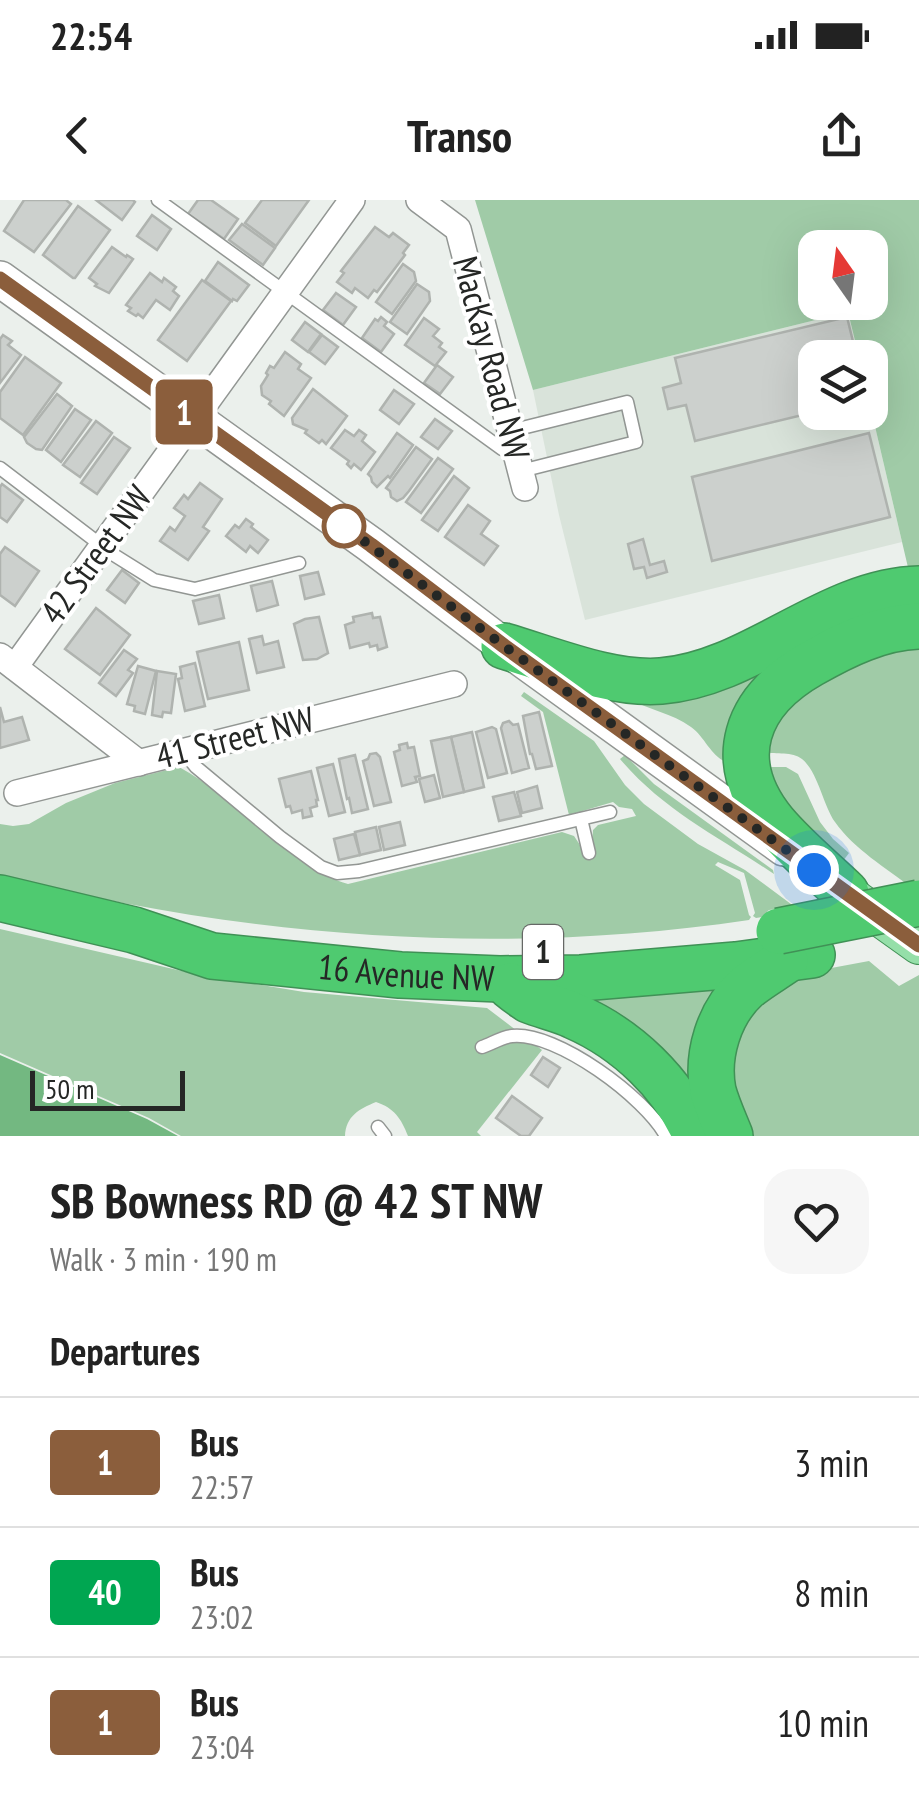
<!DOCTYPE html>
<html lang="en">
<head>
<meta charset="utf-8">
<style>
  :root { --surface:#fff; --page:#f6f6f6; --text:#222; --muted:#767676; --line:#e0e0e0 }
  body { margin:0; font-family:"PT Sans Narrow",sans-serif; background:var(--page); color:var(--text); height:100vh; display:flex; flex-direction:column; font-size:38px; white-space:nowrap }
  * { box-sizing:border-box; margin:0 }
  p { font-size:32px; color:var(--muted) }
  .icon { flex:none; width:55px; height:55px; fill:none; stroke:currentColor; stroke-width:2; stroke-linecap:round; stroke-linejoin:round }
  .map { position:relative; height:936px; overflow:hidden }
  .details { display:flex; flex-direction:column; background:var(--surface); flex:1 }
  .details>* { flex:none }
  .badge { padding:0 20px; border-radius:8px; font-size:35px; line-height:65px }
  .needle { width:65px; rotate:346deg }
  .fabs { position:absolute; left:798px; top:30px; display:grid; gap:20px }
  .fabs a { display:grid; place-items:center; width:90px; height:90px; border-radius:20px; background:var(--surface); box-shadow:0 10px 40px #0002; font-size:50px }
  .scale { position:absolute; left:30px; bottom:25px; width:155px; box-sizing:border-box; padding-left:10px; border:5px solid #252725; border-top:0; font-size:28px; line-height:35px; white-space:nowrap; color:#252725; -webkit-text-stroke:8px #fff; paint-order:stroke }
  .you { position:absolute; width:50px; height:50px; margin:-25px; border:8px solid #fff; border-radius:50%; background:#1a73e8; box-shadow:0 0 0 15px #1a73e833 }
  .map>.badge { position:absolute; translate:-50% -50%; box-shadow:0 0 0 5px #fff }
  h2 { padding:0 50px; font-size:38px; line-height:90px }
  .round { display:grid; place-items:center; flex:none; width:105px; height:105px; border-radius:30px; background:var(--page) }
  .head { display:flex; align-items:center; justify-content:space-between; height:170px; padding:0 50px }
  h1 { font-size:48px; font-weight:800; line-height:75px }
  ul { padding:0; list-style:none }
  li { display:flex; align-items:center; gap:30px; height:130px; padding:0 50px; border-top:2px solid var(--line) }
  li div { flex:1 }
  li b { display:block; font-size:38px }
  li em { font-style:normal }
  li .badge { min-width:110px; font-weight:700; text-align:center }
  .status { display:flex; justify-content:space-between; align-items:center; height:70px; padding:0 50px; background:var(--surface); direction:ltr }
  .status svg { height:28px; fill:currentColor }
  header { display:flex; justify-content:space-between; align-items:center; height:130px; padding:0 50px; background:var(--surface); font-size:45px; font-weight:800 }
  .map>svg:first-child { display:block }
  .built { fill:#d9e3da }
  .green { fill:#a0cba7; fill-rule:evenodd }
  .water { fill:#73b881 }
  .building { fill:#ccd0cd; stroke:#afb3af; stroke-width:2.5 }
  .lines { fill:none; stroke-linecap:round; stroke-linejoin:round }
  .lane-casing { stroke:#929693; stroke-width:15 }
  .street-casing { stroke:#929693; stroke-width:28 }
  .secondary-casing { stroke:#929693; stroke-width:38 }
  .primary-casing { stroke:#409156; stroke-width:40 }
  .highway-casing { stroke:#409156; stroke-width:48 }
  .lane { stroke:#fff; stroke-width:12 }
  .street { stroke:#fff; stroke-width:25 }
  .secondary { stroke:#fff; stroke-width:35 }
  .primary { stroke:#95dfa9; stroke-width:38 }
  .highway { stroke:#4fca70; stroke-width:45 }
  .highway-bridge-casing { stroke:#409156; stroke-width:48; stroke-linecap:butt }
  .highway-bridge { stroke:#4fca70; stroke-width:45 }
  .line-casing { stroke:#fff; stroke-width:22 }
  .line { stroke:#8b5e3c; stroke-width:15 }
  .walk { stroke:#252725; stroke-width:10; stroke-dasharray:0 18 }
  .stop-dot { fill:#fff; stroke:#8b5e3c; stroke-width:5 }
  .labels { text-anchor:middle; stroke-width:8; stroke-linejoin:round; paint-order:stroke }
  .shield { fill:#fff; stroke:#666866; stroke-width:2.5 }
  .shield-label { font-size:32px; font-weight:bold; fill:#252725 }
  .street-label { font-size:35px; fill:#252725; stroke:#fff }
</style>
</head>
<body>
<div class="status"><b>22:54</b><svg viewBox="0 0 49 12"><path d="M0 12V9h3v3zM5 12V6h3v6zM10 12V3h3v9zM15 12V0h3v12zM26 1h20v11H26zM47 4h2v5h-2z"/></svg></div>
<header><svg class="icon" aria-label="back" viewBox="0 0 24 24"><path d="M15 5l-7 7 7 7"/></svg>Transo<svg class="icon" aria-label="share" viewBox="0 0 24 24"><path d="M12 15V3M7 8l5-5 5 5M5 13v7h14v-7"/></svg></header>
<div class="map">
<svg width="919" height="936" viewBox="0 0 919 936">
  <rect width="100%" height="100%" fill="#ebf0ec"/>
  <!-- built -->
  <polygon class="built" points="848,112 859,157 815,158 815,212 870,212 870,205 902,342 585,420 559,315 533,190"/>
  <!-- green -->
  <g class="green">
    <path d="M475,0h444v376h-9l-40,-171v-47l-11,-1 -11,-45 -315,78zM815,48h55v54h-55z"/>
    <path d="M812,439l-86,123c-16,-7 -21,-25 -35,-35 -19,-14 -42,-17 -62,-28z"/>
    <path d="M919,448v238l-7,2c-26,-20 -58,-39 -77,-66 -12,-17 -17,-50 -33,-63 -10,-8 -25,-4 -38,-7 5,-16 11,-30 22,-42 20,-25 86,-55 109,-59 8,-2 16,-2 24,-3z"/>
    <path d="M524,492l70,49 31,44 19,19 54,40 47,26 50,37 -26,3 -2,2 1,4 -12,2 -3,-2 2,-3 -11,-40 -26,-11 -3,3 25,15 9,35 2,2 -2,3c-248,37 -507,18 -749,-45v-51l13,2 16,-2 37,-21 49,-20 64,-16c47,26 83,66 128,95 14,10 25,18 41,22l214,-52 12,4 8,12 10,-5 1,-13 5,-5 38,-9 -4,-7 -13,-2 -6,-5 -44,13 -26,-103 -22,-16z"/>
    <path d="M625,555l29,29 119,86 1,4c-55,-37 -110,-63 -154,-115z"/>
    <polygon points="768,567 786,567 798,574 820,622 833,639 849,653 843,661 792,624"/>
    <path d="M0,729l195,45 109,18 183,16 55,42 -65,82 4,4h-73c-7,-18 -14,-28 -32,-34 -17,7 -30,14 -31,34h-164l-32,-18 -149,-65z"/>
    <polygon points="869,761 899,786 919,775 919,936 745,936 726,857 740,819 799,774"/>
    <polygon points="723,781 701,898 571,794"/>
  </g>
  <!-- water -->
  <polygon class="water" points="0,855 147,919 178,936 0,936"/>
  <!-- building -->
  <g class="building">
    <polygon points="24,0 66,0 71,4 34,52 4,31"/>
    <polygon points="96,0 133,0 135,2 122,20"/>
    <polygon points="198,0 211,0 238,19 224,39 188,14"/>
    <polygon points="262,0 309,0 276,46 245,23"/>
    <polygon points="78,6 110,30 75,78 73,78 43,55"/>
    <polygon points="152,15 171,29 157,50 137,36"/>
    <polygon points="242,24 275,48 263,65 229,40"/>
    <polygon points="375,27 389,37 393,33 409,45 403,53 405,55 377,92 374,90 368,98 355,88 352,93 337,82 344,73 341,71"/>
    <polygon points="112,47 126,57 127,55 133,59 109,93 95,86 97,84 89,78"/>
    <polygon points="218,62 249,85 237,101 233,99 232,101 205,81"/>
    <polygon points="403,64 414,72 416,81 392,114 376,102"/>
    <polygon points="150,73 162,82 164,78 176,87 173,91 179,96 170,110 156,100 143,118 138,114 136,116 128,111 131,108 126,105"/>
    <polygon points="202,80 231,101 187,161 158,140"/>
    <polygon points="417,84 429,92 430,101 407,134 390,122"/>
    <polygon points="336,93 356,107 343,125 323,110"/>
    <polygon points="381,117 387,122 384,126 394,134 381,152 362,138 375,119 378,121"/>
    <polygon points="847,117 857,158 815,158 815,212 695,241 686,205 668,209 663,188 681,183 675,158"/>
    <polygon points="424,118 439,129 433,136 442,143 439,147 446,152 435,166 405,145"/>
    <polygon points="305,122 321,134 308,152 292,140"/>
    <polygon points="3,135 12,141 8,145 21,155 0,183 0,139"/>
    <polygon points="322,135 338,147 325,164 309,152"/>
    <polygon points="285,152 301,164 298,169 311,178 284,216 269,204 271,201 262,195 261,186 268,175 266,173 270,166 274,168"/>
    <polygon points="25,157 61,183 23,235 0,218 0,192"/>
    <polygon points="437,165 453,177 440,194 424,183"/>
    <polygon points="313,189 347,216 326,244 322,240 319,243 305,233 307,230 293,224 292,218"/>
    <polygon points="394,190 414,204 399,224 380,210"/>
    <polygon points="57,194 72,206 42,250 36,249 27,243 24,237"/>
    <polygon points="75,209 91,220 61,262 46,250"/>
    <polygon points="435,219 452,231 438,249 421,237"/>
    <polygon points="96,221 112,233 80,277 63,265"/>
    <polygon points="345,230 354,236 359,230 366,235 362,241 375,252 361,270 354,264 351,268 347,264 349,261 331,248"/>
    <polygon points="397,233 413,245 390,278 388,276 377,287 372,282 371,277 368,274"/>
    <polygon points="869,233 890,317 712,361 692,277"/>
    <polygon points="114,237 130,248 97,294 81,283"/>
    <polygon points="416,247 432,259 409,291 403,298 397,301 391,297 390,291 386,288"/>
    <polygon points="438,258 453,269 421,313 406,302"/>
    <polygon points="454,276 469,288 438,331 422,320"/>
    <polygon points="200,283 222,299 203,327 209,331 188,360 160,341 170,327 175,331 185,316 174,308 184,295 188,299"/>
    <polygon points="2,284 23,300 7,322 0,317 0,287"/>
    <polygon points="468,305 490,321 481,334 498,346 484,365 445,337"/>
    <polygon points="246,319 253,324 251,327 268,340 258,353 250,346 246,352 226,336 235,325 239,328"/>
    <polygon points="643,339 650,365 664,361 667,372 647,378 644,367 634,369 628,344"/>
    <polygon points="5,347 39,371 15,406 0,395 0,354"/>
    <polygon points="122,370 139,383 125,403 107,390"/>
    <polygon points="318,372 324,394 305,399 300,376"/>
    <polygon points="272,381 278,405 257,411 251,386"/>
    <polygon points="219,395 224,418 199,424 193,401"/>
    <polygon points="96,408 130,435 100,475 65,449"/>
    <polygon points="372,413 373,418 380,417 387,447 378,450 377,445 370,447 369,443 350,448 345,425 354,422 353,417"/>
    <polygon points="319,417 328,453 317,459 303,460 294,424 305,419"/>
    <polygon points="262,436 264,445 278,441 284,467 257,473 249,439"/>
    <polygon points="239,442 249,490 208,499 197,452"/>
    <polygon points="124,450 137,459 128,470 133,473 116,496 99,483"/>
    <polygon points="195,463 205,506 185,511 178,479 182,478 180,467"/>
    <polygon points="138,466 156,471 145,514 134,511 135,506 127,504"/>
    <polygon points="157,471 176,474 171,513 163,512 162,517 152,515"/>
    <polygon points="0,507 4,522 22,517 29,540 0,548"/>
    <polygon points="539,512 552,566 536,569 532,554 530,554 523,516"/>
    <polygon points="509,521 513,525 518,524 529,568 512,573 501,528 503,523"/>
    <polygon points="492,527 496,529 507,573 488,578 476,532"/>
    <polygon points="472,532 484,587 464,592 451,537"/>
    <polygon points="451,537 464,592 443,597 431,541"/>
    <polygon points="407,543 408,548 414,547 420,576 415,577 417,582 402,586 394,552 400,550 399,545"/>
    <polygon points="376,553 380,557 391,602 374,606 363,561 368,559 370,554"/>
    <polygon points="355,555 368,609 352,613 349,598 347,599 339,559"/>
    <polygon points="333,564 345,612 329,616 317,568"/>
    <polygon points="311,571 318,600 316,600 317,606 310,608 312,616 303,618 302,610 292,613 290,606 286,607 279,579"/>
    <polygon points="434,575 440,598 425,602 419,579"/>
    <polygon points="537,586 542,608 522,613 517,592"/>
    <polygon points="514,592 521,616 499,621 493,597"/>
    <polygon points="400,622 405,645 384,650 379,627"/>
    <polygon points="376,627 381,650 360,655 355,632"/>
    <polygon points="354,634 360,655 339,660 334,639"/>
    <polygon points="543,857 560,868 548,887 531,875"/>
    <polygon points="512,896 542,918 529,936 521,936 496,918"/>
  </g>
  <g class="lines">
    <!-- lane casing -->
    <g class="lane-casing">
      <g id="lane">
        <polyline points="158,0 502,249 516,254"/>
        <polyline points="510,231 627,202 636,242 521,271"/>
        <polyline points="0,268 114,355 154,380 195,389 299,363"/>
        <polyline points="183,551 196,567 280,637 321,667 337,673 359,671 610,612"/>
        <polyline points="581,619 589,653"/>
        <path d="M482,847c9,-3 20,-10 30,-11 44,-5 134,62 154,100"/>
        <polyline points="378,927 385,936"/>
      </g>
    </g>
    <!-- street casing -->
    <g class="street-casing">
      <g id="street">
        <polyline points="419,0 458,29 525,288"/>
        <polyline points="0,456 139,563"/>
        <polyline points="15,467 352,0"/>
        <polyline points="17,593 454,484"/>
      </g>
    </g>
    <!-- secondary casing -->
    <g class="secondary-casing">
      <polyline id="secondary" points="0,79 371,345 504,446 784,648"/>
    </g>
    <!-- primary casing -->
    <g class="primary-casing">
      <polyline id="primary" points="856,700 919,745"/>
    </g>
    <!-- highway casing -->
    <g class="highway-casing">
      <g id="highway">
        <path d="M504,446c48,14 107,39 157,35 91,-7 166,-90 258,-92"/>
        <path d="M846,693c-24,-23 -51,-45 -72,-70 -51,-63 -28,-122 37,-159 33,-19 70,-37 108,-38"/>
        <path id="s1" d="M0,698l134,32 78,26 188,19 100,4 81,-1 155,-13 76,-10"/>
        <path d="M510,786c6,5 13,10 19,14 15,6 31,9 45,16 53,23 99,67 122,120"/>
        <path d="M730,936c-6,-15 -13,-30 -17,-45 -7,-36 6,-78 33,-103 12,-10 26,-18 39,-27"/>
      </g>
    </g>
    <!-- lane -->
    <use href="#lane" class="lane"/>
    <!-- street -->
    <use href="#street" class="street"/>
    <!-- secondary -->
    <use href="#secondary" class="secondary"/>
    <!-- primary -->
    <use href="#primary" class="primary"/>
    <!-- highway -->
    <use href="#highway" class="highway"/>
    <!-- highway-bridge casing -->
    <g class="highway-bridge-casing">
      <polyline id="highway-bridge" points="779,731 919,703"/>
    </g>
    <!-- highway-bridge -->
    <use href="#highway-bridge" class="highway-bridge"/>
  </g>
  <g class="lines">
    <!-- line casing -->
    <g class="line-casing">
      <polyline id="line" points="0,79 371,345 504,446 919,745"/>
    </g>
    <!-- line -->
    <use href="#line" class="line"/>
    <!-- walk -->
    <polyline class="walk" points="344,326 340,323 504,446 814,670"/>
  </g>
  <!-- markers -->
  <circle class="stop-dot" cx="344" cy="326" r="20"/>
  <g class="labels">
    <!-- shield labels -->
    <rect class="shield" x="523" y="725" width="40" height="54" rx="8"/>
    <g class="shield-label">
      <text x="543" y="763">1</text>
    </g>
    <!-- street labels -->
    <g class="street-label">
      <text transform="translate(491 158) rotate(75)" y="12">MacKay Road NW</text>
      <text transform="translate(96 355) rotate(-54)" y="12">42 Street NW</text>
      <text transform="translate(235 538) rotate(-14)" y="12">41 Street NW</text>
      <text dy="12" stroke="none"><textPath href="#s1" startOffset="415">16 Avenue NW</textPath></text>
    </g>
  </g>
</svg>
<div class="fabs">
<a><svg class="needle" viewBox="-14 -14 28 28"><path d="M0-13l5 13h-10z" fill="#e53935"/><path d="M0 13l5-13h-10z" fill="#767676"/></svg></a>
<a><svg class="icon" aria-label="layers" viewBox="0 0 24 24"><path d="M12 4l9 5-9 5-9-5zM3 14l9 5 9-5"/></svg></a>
</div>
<div class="scale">50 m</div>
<div class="you" style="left:814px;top:670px"></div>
<b class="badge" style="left:184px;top:212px;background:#8b5e3c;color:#fff">1</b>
</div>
<section class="details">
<div class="head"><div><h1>SB Bowness RD @ 42 ST NW</h1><p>Walk · 3 min · 190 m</p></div><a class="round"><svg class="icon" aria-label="heart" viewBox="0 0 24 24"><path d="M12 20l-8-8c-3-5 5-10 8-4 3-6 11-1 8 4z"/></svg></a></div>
<h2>Departures</h2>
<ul>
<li><span class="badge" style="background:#8b5e3c;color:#fff">1</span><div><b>Bus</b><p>22:57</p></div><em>3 min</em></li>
<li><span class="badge" style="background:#00a651;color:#fff">40</span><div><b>Bus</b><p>23:02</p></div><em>8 min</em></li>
<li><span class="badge" style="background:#8b5e3c;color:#fff">1</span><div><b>Bus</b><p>23:04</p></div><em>10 min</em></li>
</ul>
</section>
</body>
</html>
